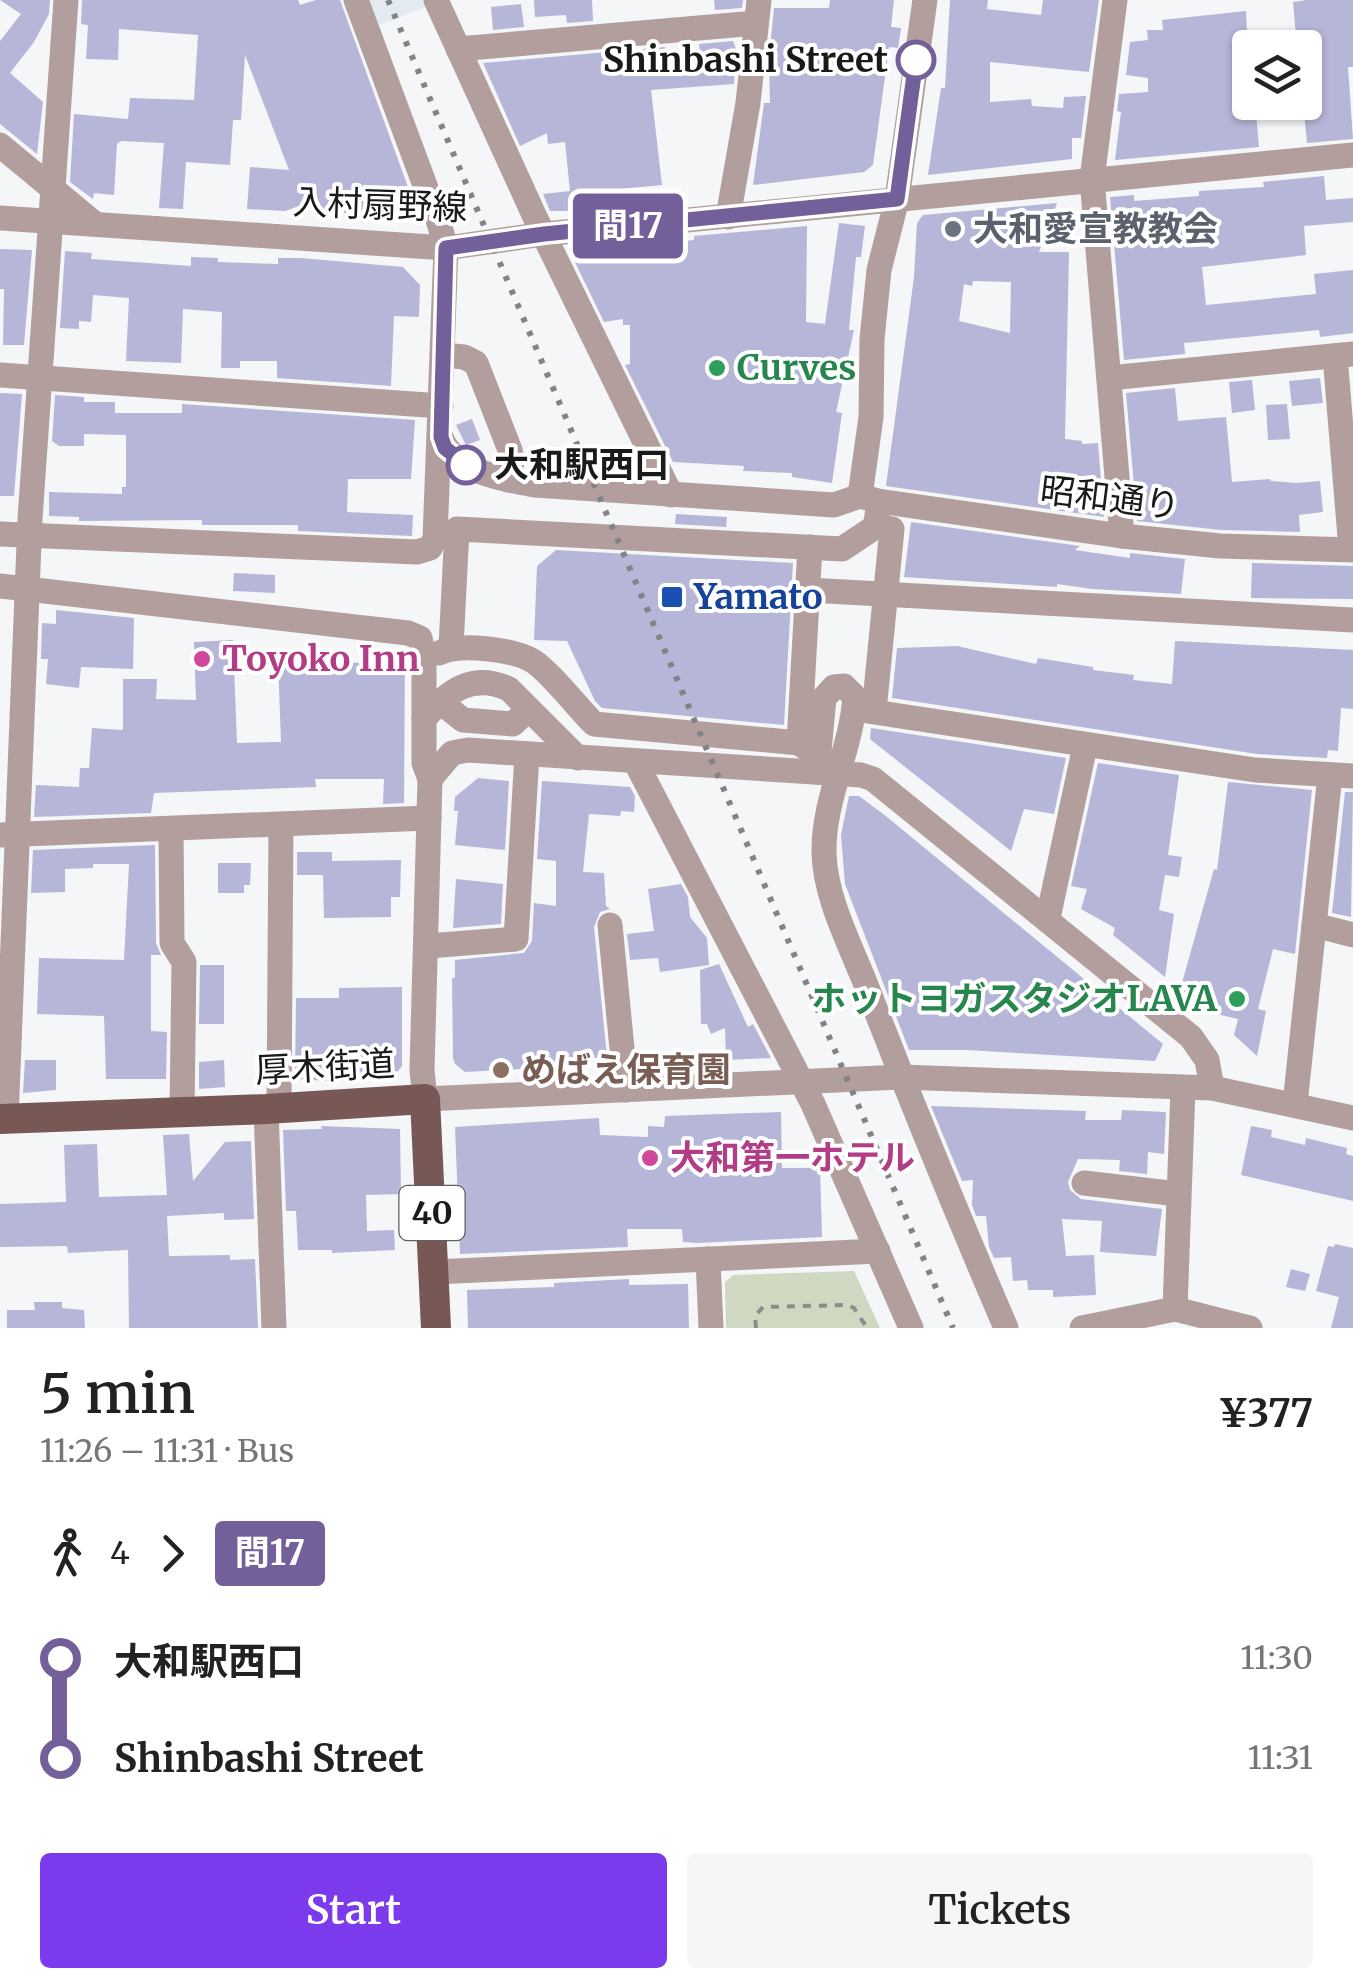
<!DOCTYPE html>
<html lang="en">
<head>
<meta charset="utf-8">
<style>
  :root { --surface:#fff; --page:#f6f6f6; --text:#222; --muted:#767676; --accent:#7c3aed }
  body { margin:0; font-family:Merriweather,"Noto Sans JP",serif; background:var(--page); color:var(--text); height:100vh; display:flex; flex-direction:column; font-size:38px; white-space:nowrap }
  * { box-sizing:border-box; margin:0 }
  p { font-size:32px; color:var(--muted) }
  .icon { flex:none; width:55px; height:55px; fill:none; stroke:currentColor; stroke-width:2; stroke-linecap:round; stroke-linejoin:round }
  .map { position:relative; height:1328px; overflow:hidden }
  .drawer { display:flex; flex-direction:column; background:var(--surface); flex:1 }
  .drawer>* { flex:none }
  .badge { padding:0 20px; border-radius:8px; font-size:35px; line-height:65px }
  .buttons { position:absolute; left:1232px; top:30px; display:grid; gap:20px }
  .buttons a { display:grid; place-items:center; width:90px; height:90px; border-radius:10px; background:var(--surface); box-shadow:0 2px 8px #0004; font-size:50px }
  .map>.badge { position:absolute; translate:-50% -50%; box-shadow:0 0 0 5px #fff }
  .legs { display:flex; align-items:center; gap:15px; height:110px; padding:0 40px; font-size:32px }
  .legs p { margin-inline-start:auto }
  .head { display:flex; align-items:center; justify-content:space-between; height:170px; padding:0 40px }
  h1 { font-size:55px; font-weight:600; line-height:75px }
  .button { display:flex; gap:20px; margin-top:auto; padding:20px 40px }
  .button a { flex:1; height:115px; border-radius:10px; background:var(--accent); color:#fff; font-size:40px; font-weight:600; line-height:115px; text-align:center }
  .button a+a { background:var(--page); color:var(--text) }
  ul { padding:0 40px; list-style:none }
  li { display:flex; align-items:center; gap:35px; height:100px; font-size:38px }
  li i { display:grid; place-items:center; width:15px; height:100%; margin:0 12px; background:currentColor }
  li i::after { content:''; width:25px; height:25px; margin:-12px; border:8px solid; border-radius:50%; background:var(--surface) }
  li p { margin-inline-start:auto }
  li:first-child i { background:linear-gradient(#0000 50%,currentColor 0) }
  li:last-child i { background:linear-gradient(currentColor 50%,#0000 0) }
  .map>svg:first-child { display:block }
  .built { fill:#e3ebf1 }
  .green { fill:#cfd8c1 }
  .building { fill:#b6b6d9; fill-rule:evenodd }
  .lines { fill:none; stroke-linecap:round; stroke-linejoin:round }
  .path { stroke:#8b8d8d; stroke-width:4; stroke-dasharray:8 8; stroke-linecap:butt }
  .minor { stroke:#b29f9d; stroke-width:25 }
  .major { stroke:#775855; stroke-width:30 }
  .rail { stroke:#828384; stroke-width:6; stroke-dasharray:5 10; stroke-linecap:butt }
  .line-1-casing { stroke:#fff; stroke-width:22 }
  .line-1 { stroke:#73609a; stroke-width:15 }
  .stop-1-dot { fill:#fff; stroke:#73609a; stroke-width:5 }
  .worship-dot { fill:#6b7280; stroke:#fff; stroke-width:4 }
  .leisure-dot { fill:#2e9e5b; stroke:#fff; stroke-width:4 }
  .transit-dot { fill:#1a4fb4; stroke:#fff; stroke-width:4 }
  .hotel-dot { fill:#d1479c; stroke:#fff; stroke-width:4 }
  .education-dot { fill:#8d6e63; stroke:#fff; stroke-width:4 }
  .labels { text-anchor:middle; stroke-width:8; stroke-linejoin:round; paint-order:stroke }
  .shield { fill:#fff; stroke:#5f5f5f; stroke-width:2.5 }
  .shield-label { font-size:32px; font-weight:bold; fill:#1a1a1a }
  .stop-label { font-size:35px; font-weight:bold; fill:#1a1a1a; stroke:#fff; text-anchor:end }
  .street-label { font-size:35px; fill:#1a1a1a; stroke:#fff }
  .worship-label { font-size:35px; font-weight:bold; fill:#5b616d; stroke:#fff; text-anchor:start }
  .leisure-label { font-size:35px; font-weight:bold; fill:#27864d; stroke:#fff; text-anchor:start }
  .transit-label { font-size:35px; font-weight:bold; fill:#164399; stroke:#fff; text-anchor:start }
  .hotel-label { font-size:35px; font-weight:bold; fill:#b23c85; stroke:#fff; text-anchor:start }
  .education-label { font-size:35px; font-weight:bold; fill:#785e54; stroke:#fff; text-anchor:start }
</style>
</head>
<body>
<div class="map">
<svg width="1353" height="1328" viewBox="0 0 1353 1328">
  <rect width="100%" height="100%" fill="#f4f6f7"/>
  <!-- built -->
  <polygon class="built" points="361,0 423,0 426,7 372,28"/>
  <!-- green -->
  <polygon class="green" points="854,1271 880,1328 726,1328 725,1282 733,1275"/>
  <!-- building -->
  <g class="building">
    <polygon points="0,0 50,0 49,14 34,42 10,73 43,102 37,154 0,124 0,41 21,14"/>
    <polygon points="82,0 298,0 300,5 316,0 340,0 412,198 364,217 346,217 341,203 320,211 316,200 285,211 247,209 250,167 289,170 245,55 241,120 233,120 230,165 186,162 183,209 159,208 164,143 121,141 117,144 114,195 94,193 93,199 70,182 74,114 128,119 130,98 194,100 198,35 119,29 118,60 86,59 88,25 81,24"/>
    <polygon points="534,0 592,0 593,21 567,23 566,15 535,17"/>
    <polygon points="714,0 743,0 742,8 715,10"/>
    <polygon points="830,0 894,0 891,27 901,28 898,48 889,47 873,165 864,172 753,185 764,103 770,103 769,58 774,8 829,8"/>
    <polygon points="950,0 988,0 987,9 1041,15 1043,0 1099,0 1089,72 990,62 990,102 1031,99 1032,106 1063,108 1064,97 1086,96 1081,138 1072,138 1072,159 928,175 941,88 945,88"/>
    <polygon points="1307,0 1353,0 1353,67 1348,67 1353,139 1307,143 1303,102 1305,48 1297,48 1293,2"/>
    <polygon points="521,4 524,27 493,30 491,7"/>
    <polygon points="1246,11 1250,102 1255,102 1259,147 1115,160 1121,112 1117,111 1119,94 1148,92 1148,78 1126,75 1130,42 1148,40 1147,30 1163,30 1162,20"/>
    <polygon points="733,41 736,49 734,84 651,90 662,185 619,189 619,198 595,200 596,208 573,211 550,211 543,194 570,191 565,142 548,144 547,133 520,146 483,63 665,47 666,56 700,52 699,44"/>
    <polygon points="1324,176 1326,200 1353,198 1353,222 1304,226 1306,255 1202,267 1206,305 1316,294 1314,274 1353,270 1353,333 1320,337 1319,330 1184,343 1185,354 1124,360 1110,197 1134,195 1134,201 1199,196 1199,191 1264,187 1263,182"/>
    <path d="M1057,203l-18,49h30l-4,187 17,2v3l16,-1 6,74 -218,-31 28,-209 3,-54 6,-8zM973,281l38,1 -1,51 -51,-12 5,-37 8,2z"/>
    <polygon points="839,223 865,226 861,257 856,257 849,330 854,330 836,412 842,413 832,483 792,477 792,473 743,471 744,466 673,462 625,365 630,364 630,325 623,325 623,319 604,322 572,256 662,247 662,243 694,240 694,236 807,226 806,322 825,324"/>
    <polygon points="0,249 32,250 24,345 3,345 4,289 0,289"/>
    <polygon points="65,251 92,253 91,259 191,266 191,257 218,258 218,262 278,264 278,258 301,258 403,267 420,285 419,317 394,316 391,386 277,378 277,361 240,361 240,368 221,368 222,312 183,309 181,363 126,361 129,298 93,295 91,322 79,321 79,329 60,328"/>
    <polygon points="1320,378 1323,403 1292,406 1289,381"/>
    <polygon points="1252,380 1255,410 1232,413 1229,382"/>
    <polygon points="1175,388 1178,421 1226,417 1232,482 1270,479 1271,481 1297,483 1320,481 1323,512 1299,515 1300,532 1221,530 1137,521 1126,393"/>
    <polygon points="0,393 22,394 14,496 0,496"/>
    <polygon points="55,395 84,397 84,402 115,402 115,413 182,413 182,404 415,420 411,479 348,479 347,512 413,515 412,536 298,531 298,525 202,525 202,520 79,521 79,517 49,516 49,492 122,494 122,487 126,487 126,435 84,434 84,446 59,446 52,441"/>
    <polygon points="1287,404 1290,439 1268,440 1266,405"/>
    <polygon points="472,419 480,440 466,445 456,425"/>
    <polygon points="676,514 727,517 726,527 675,524"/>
    <polygon points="911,522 1080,546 1075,550 1130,558 1130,553 1185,559 1181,594 1092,589 1057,584 1057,587 904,577"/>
    <polygon points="556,550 793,563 784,725 602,708 595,701 567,641 534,640 537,566"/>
    <polygon points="1252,563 1353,566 1353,599 1251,598"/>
    <polygon points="234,573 275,575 275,593 233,591"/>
    <polygon points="56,610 134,618 133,669 81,667 79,688 46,684 48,659 41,659 42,623 56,624"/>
    <polygon points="233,640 237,743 281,742 278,661 369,663 370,648 405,650 404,803 383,804 384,779 315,779 316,787 154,793 151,813 34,817 36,785 79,787 80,768 89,768 92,728 123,730 123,679 157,679 156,699 196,700 194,642"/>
    <polygon points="1175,641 1353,650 1353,709 1341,708 1338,751 1328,750 1327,758 1257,754 892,698 897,648 957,646 1036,664 1038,658 1093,667 1093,670 1134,675 1133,680 1172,684"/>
    <polygon points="871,728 1066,758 1054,814 1024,809 1011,851 870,739"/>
    <polygon points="1098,763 1179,775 1168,855 1182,857 1179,877 1165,875 1159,910 1174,914 1165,977 1113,935 1115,928 1081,909 1087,889 1071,886"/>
    <polygon points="478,778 509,781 505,850 455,845 458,811 454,811 455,797"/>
    <polygon points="542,781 630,787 635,796 634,812 621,811 620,816 589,814 583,872 604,873 606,906 610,909 600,912 594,927 607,1057 555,1061 556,1067 465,1072 455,1064 453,1058 452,978 455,978 455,960 524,953 532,941 534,903 556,906 556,861 537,859"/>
    <polygon points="1228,782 1312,790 1295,954 1273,949 1258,1009 1266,1011 1257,1056 1234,1035 1238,1019 1204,1011 1205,1006 1196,1004 1180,990 1214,869 1217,870"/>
    <polygon points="1345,792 1353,792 1351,917 1332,913"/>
    <polygon points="849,796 859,796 887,817 1163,1044 1155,1061 966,1050 909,1050 845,884 841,835"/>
    <polygon points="155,845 156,943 161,955 151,955 151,1031 167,1032 166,1079 106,1079 104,1016 37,1014 39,958 124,960 129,864 93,864 93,868 65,869 65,892 31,893 33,850"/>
    <polygon points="297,852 332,852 332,861 401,860 400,897 391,897 391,917 324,918 323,875 297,875"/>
    <polygon points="218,863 251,863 250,885 244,885 244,893 218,893"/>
    <polygon points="456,879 503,884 501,924 453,928"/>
    <polygon points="681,884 688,897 690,917 707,938 709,965 660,972 658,958 630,960 627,934 654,931 648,889"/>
    <polygon points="719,964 748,1027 753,1024 771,1058 726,1060 725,1028 711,1034 707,1024 701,1024 700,970"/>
    <polygon points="200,965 224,965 224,1024 199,1024"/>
    <polygon points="402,987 402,1066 393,1077 344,1077 344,1082 295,1079 296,998 339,998 339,988"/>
    <polygon points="25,1060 56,1060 56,1090 23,1093"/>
    <polygon points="224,1060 225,1087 199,1089 199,1062"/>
    <polygon points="931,1106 1086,1111 1085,1120 1121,1120 1122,1110 1166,1112 1164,1154 1148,1152 1147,1174 1119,1171 1120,1160 1078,1159 1068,1182 1070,1190 1081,1199 1162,1209 1156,1256 1100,1252 1102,1221 1062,1219 1066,1256 1094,1255 1096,1295 1053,1297 1053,1290 1028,1290 1027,1280 1013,1281 1011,1257 994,1258 989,1247 986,1216 976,1216 972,1205 973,1180 962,1181"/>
    <polygon points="781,1112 782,1168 820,1168 822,1237 697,1243 683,1242 682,1229 627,1229 628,1247 460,1254 455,1127 599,1118 600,1135 648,1137 648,1126 664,1127 665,1116"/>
    <polygon points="321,1126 400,1129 401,1194 366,1195 367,1231 394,1230 395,1250 332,1253 332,1250 298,1250 296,1211 286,1211 283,1130 322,1129"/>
    <polygon points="1251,1126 1272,1130 1271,1137 1305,1145 1306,1138 1347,1148 1346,1154 1353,1156 1353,1201 1241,1175"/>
    <polygon points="189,1134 193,1181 225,1142 251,1141 254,1219 224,1220 224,1213 167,1216 169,1256 230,1255 230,1260 255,1259 258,1328 129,1328 128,1250 68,1253 67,1246 0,1247 0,1204 66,1202 64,1145 97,1144 99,1197 167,1195 163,1135"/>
    <polygon points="1335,1244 1353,1248 1353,1328 1331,1328 1339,1297 1316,1291 1328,1246 1334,1247"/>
    <polygon points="1291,1269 1310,1274 1305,1291 1286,1287"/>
    <polygon points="629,1279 629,1285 688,1284 689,1328 468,1328 467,1290 554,1287 554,1283"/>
    <polygon points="34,1302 62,1302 62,1308 84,1310 85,1328 7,1328 7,1310 35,1310"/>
  </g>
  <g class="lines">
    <!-- path -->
    <polyline class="path" points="756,1328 755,1316 763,1307 848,1305 854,1308 867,1328"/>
    <!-- minor -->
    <g class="minor">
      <polyline points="436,0 534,215 671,495"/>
      <polyline points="1115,0 1092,179 1122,536"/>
      <polyline points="458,49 756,23"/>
      <polyline points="0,145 94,223"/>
      <polyline points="728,217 748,103 759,0"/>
      <polyline points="0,218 446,248 544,234 1353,155"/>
      <polyline points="443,355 464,357 476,363 510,450 512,462 508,480"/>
      <polyline points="1335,356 1351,549"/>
      <polyline points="0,375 441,406"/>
      <polyline points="1109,378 1353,354"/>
      <path d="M441,437c13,35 61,42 94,48l299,20 26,-9"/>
      <polyline points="860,496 871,417 872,339 879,270 897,199 925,0"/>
      <polyline points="860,496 878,501 1122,536 1220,546 1353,550"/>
      <polyline points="875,527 892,529 875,701"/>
      <polyline points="0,534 417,552 430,548 435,539 446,248 439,223 356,0"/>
      <polyline points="0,586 408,633 420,638 424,655 424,763 430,779 422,1070 425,1099 901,1077 1212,1088 1353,1118"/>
      <polyline points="808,590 1353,620"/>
      <polyline points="451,647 457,529 842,549 875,527 878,510"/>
      <path d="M439,653c21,-10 73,-4 94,8 16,10 46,48 61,63l205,19 11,8"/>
      <polyline points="439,701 463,720 513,724 529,709"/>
      <polyline points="854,709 1255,770 1353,776"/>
      <path d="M424,719c24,-28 48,-47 85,-30l69,69"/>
      <polyline points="799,743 810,547"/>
      <polyline points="635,761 813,1104 911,1328"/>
      <path d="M817,772l7,-74 10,-11 10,-1 11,11c-4,54 -32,102 -31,156 1,46 28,95 44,137 44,114 90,226 138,338"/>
      <polyline points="430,779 452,753 468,750 861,775 873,779 1191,1037 1207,1060 1212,1088"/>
      <polyline points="171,829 172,943 184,962 182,1113"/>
      <polyline points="0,835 429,818"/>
      <polyline points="1048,918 1085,746"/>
      <polyline points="610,925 626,1090"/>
      <polyline points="1314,925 1353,935"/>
      <polyline points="428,946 516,939 527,754"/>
      <polyline points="1295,1104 1330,775"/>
      <polyline points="279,1108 281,825"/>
      <polyline points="266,1109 274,1328"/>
      <polyline points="6,1119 30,519 66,0"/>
      <polyline points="1084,1183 1178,1194"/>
      <polyline points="708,1259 711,1328"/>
      <polyline points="434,1272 878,1251"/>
      <polyline points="1175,1309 1183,1088"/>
      <polyline points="1082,1328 1175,1309 1250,1328"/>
    </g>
    <!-- major -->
    <polyline class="major" points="0,1119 266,1109 425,1099 436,1328"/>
    <!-- rail -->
    <polyline class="rail" points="388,0 953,1328"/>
  </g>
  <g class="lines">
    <!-- line-1 casing -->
    <g class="line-1-casing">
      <polyline id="line-1" points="466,465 445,448 441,437 446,248 544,234 897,199 916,60"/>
    </g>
    <!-- line-1 -->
    <use href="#line-1" class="line-1"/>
  </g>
  <!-- markers -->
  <g class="stop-1-dot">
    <circle cx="916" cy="60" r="18"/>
    <circle cx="466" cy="465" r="18"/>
  </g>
  <circle class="worship-dot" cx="953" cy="229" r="10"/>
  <g class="leisure-dot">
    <circle cx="717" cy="368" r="10"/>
    <circle cx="1237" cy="999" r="10"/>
  </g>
  <rect class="transit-dot" x="660" y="585" width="24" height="24" rx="5"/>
  <g class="hotel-dot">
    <circle cx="202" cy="659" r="10"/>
    <circle cx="650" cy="1158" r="10"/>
  </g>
  <circle class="education-dot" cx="501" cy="1070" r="10"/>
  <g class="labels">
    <!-- shield labels -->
    <rect class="shield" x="399.5" y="1186" width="65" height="54" rx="8"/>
    <g class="shield-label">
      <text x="432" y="1224">40</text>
    </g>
    <!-- stop labels -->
    <g class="stop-label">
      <text x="888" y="72">Shinbashi Street</text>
      <text x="494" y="477" text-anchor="start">大和駅西口</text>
    </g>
    <!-- street labels -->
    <g class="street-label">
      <text transform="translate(380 205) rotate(2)" y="12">入村扇野線</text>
      <text transform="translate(1110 498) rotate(7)" y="12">昭和通り</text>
      <text transform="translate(325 1067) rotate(-3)" y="12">厚木街道</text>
    </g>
    <!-- worship labels -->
    <g class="worship-label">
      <text x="973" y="241">大和愛宣教教会</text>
    </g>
    <!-- leisure labels -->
    <g class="leisure-label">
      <text x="737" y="380">Curves</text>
      <text x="1217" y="1011" text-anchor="end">ホットヨガスタジオLAVA</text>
    </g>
    <!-- transit labels -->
    <g class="transit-label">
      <text x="694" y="609">Yamato</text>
    </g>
    <!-- hotel labels -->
    <g class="hotel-label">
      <text x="222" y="671">Toyoko Inn</text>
      <text x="670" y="1170">大和第一ホテル</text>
    </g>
    <!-- education labels -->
    <g class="education-label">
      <text x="521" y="1082">めばえ保育園</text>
    </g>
  </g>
</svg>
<div class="buttons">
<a><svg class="icon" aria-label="layers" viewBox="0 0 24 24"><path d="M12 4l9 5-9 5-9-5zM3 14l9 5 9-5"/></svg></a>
</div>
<b class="badge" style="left:628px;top:226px;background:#73609a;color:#fff">間17</b>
</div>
<section class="drawer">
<div class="head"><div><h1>5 min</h1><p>11:26 – 11:31 · Bus</p></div><b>¥377</b></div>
<div class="legs"><svg class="icon" aria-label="walk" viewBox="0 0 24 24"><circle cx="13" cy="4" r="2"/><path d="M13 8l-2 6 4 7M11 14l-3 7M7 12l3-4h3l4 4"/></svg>4<svg class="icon" aria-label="forward" viewBox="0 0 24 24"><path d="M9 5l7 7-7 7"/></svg><b class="badge" style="background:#73609a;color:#fff">間17</b></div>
<ul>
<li><i style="color:#73609a"></i><b>大和駅西口</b><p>11:30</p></li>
<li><i style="color:#73609a"></i><b>Shinbashi Street</b><p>11:31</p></li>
</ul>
<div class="button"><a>Start</a><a>Tickets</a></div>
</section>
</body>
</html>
